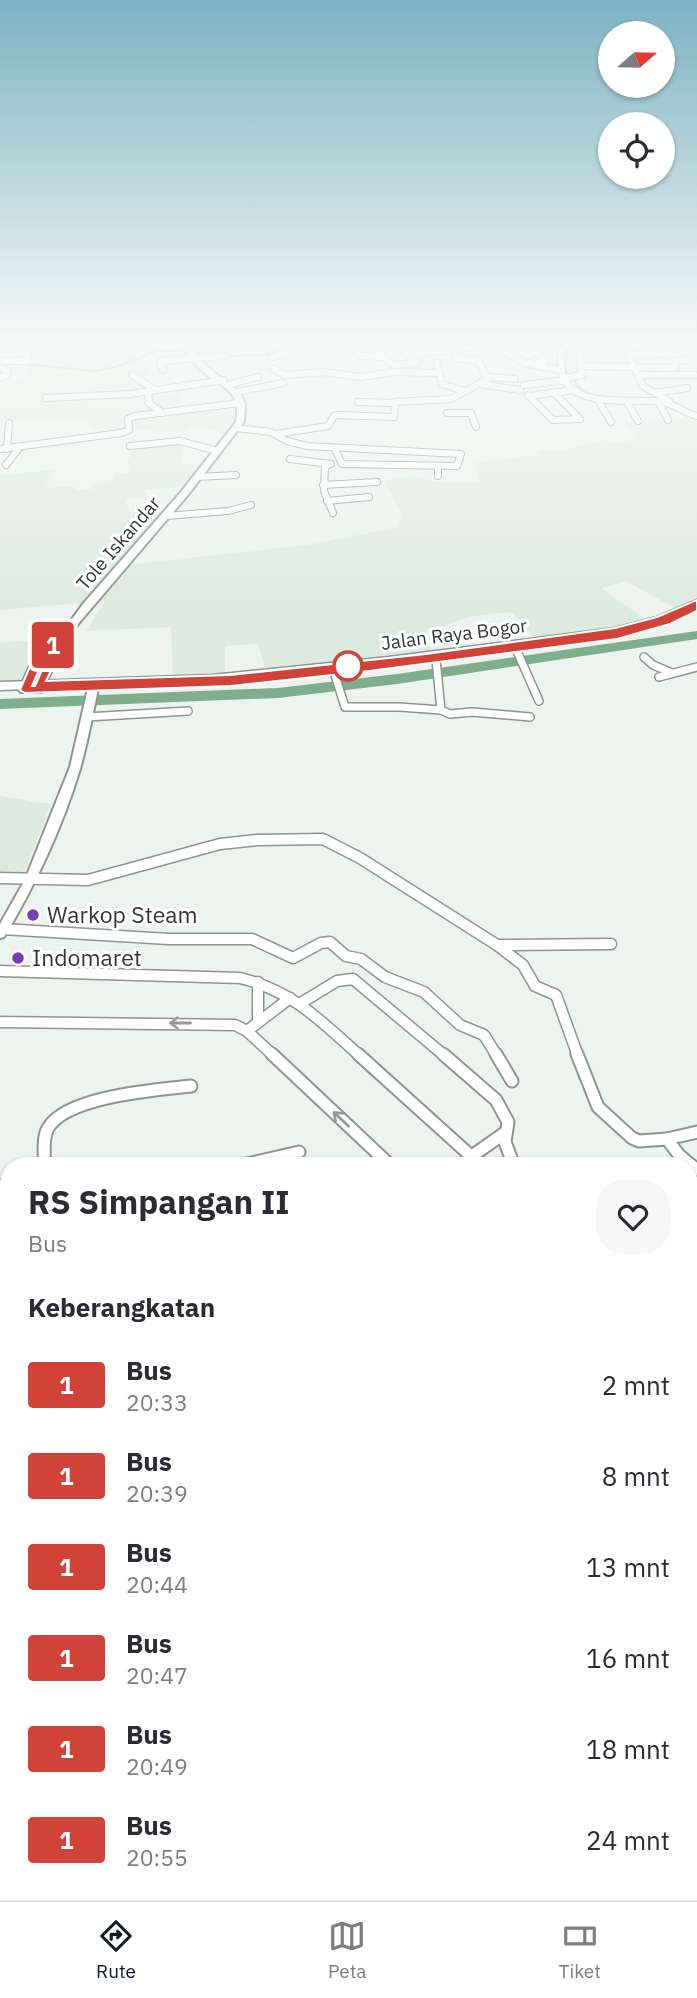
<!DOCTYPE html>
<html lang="id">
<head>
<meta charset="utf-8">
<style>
  :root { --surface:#fff; --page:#f7f7f7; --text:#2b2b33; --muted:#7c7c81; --line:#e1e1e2; --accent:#111827 }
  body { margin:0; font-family:"IBM Plex Sans",sans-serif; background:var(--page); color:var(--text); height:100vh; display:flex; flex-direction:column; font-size:26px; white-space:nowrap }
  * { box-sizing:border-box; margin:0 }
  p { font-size:23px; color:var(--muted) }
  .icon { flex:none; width:38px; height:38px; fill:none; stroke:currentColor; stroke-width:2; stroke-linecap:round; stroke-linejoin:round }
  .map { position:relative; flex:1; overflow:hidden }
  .panel { position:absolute; left:0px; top:1157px; width:698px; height:744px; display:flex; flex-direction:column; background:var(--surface); border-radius:28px 28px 0 0; box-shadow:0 2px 5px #0004 }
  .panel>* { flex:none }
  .badge { padding:0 14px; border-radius:5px; font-size:24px; line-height:46px }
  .needle { width:46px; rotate:70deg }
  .buttons { position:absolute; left:598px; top:21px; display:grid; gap:14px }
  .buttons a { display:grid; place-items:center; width:77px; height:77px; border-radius:50%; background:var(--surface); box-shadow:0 2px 5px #0004; font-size:35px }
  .map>.badge { position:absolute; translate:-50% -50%; box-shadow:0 0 0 4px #fff }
  h2 { padding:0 28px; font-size:26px; line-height:63px }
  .round { display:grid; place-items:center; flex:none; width:74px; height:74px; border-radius:28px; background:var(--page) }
  .summary { display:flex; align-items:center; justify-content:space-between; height:119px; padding:0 28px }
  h1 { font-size:33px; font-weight:700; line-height:52px }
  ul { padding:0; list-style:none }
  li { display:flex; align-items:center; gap:21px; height:91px; padding:0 28px }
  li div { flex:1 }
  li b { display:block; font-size:26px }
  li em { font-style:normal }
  li .badge { min-width:77px; font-weight:700; text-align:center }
  .tabs { display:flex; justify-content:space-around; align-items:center; height:98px; border-top:2px solid var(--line); background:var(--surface); font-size:19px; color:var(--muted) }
  .tabs a { display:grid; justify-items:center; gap:4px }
  .tabs .active { color:var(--accent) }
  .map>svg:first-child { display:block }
  .built { fill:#ddeae0 }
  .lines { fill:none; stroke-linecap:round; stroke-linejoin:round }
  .stream { stroke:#7eae8c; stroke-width:2 }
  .river { fill:#7eae8c; fill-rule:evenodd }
  .minor-far4-casing { stroke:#8f9590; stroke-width:8 }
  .minor-far3-casing { stroke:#8f9590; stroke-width:10 }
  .minor-far2-casing { stroke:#8f9590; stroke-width:13 }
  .minor-far1-casing { stroke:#8f9590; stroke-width:15 }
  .minor-casing { stroke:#8f9590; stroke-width:18 }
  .tertiary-casing { stroke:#8f9590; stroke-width:4 }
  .secondary-casing { stroke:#8f9590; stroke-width:4 }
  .trunk-casing { stroke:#8f9590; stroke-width:3 }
  .minor-far4 { stroke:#fff; stroke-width:6 }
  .minor-far3 { stroke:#fff; stroke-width:7 }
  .minor-far2 { stroke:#fff; stroke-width:10 }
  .minor-far1 { stroke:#fff; stroke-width:11 }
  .minor { stroke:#fff; stroke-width:15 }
  .tertiary { fill:#fff; fill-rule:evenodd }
  .secondary { fill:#fff; fill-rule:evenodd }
  .trunk { fill:#fff; fill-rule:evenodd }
  .oneway { stroke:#9a9a9a }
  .line { fill:#d14338; stroke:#fff; stroke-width:2; fill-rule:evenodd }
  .stop-dot { fill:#fff; stroke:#d14338; stroke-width:3.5 }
  .poi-dot { fill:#783db3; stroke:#fff; stroke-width:2.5 }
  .labels { text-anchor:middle; stroke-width:6; stroke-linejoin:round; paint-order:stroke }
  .far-street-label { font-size:19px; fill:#343634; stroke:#fff }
  .poi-label { font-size:23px; fill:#343634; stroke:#fff; text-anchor:start }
</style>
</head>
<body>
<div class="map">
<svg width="697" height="1900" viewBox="0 0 697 1900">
  <rect width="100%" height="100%" fill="#edf3ef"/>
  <!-- built -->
  <g class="built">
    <polygon points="62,344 170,344 146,359 155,363 147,368 146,392 177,395 190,412 241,406 234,433 189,426 186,432 133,430 125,434 102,436 87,421 13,421 4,424 0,415 0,382 28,380 27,365 50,362 53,352"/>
    <polygon points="210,355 245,359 267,358 277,370 245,373 249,378 235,381 213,368 202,357"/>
    <polygon points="697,418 697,603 680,611 626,581 601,588 648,621 613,630 534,638 512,612 469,617 423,633 434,653 266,671 258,644 225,646 225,675 173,678 171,627 86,631 105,601 0,610 0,475 54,470 46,488 71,486 76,490 93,489 92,486 112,479 116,473 128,473 130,466 127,463 135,446 185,444 181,464 205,465 189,486 144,490 147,497 126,500 129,512 166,512 117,566 313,544 399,527 401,512 385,481 412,476 444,483 479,482 475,463 535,455 539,450 566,449 606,439 613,443 639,439 625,423"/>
    <polygon points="54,640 16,684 0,684 0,642"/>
    <polygon points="0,796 51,804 23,875 0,874"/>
  </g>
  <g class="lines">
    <!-- stream -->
    <g class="stream">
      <polyline points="560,344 567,351 566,372 586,394"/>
      <polyline points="225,356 263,355 293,347"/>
      <polyline points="23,364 94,371 116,367 157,351 182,351 214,355"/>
    </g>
    <!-- river -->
    <polygon class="river" points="697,631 697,639 397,684 278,698 0,709 0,699 278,688 397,674"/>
    <!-- minor-far4 casing -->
    <g class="minor-far4-casing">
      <g id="minor-far4">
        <polyline points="311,344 322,355"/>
        <polyline points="345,344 362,356 384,357"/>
        <polyline points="371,344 393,365 417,363"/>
        <polyline points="399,344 414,360"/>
        <path d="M551,344l11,8c-11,62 66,45 100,50 14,2 22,11 35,14"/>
        <polyline points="624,344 643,386 669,401"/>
        <polyline points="490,345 524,363 561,370"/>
        <polyline points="0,347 14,344"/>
        <polyline points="410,355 498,344"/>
        <polyline points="629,355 666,354"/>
        <polyline points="271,358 312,344"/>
        <polyline points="1,361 26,361 30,344"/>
        <polyline points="437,363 442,384 464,391"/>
        <polyline points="526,363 545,361 528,344"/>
        <polyline points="581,366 673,368 676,367 673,361 688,360"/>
        <polyline points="0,368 8,371 7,375 0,377"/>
        <polyline points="274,369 284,375 323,372 361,377 394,372 439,373"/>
        <polyline points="163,370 160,361 225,356"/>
        <polyline points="132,375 155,390"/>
        <polyline points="638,375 695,375"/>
        <polyline points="489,377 515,379"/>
        <polyline points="565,378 582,375 578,344"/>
        <polyline points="230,384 258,377"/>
        <polyline points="479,384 520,390"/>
        <polyline points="524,385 567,380"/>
        <polyline points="148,391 149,403 162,413"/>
        <polyline points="237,392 283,383"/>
        <polyline points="655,393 687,388"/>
        <polyline points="528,395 553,420 580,419 554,393"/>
        <polyline points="529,396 575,390"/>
        <polyline points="46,398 130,394 224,380"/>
        <polyline points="598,400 611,422"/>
        <polyline points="358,402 393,403"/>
        <polyline points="627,402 638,421"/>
        <polyline points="659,403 668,420"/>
        <polyline points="447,413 471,413 476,427"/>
        <polyline points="236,428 271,432 287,441 307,446 461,454 457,466 342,464 335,449"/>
        <polyline points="276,434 328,426 334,416 338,415 394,417 395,402 451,399 488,379 478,360 456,358 451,348"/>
        <polyline points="130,446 180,441 217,451"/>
        <polyline points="0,449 121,433 129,430 128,419 135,416 240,403"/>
        <polyline points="7,449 9,423"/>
        <polyline points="290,459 331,464"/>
        <polyline points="330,464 325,467 324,491 333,513"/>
        <polyline points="6,465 20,447"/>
        <polyline points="438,466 438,476"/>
        <polyline points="197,477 236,475"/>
        <polyline points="323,485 377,482"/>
        <polyline points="327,501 369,497"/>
        <polyline points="166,516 228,511 251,505"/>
      </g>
    </g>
    <!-- minor-far3 casing -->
    <g class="minor-far3-casing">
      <g id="minor-far3">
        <polyline points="516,649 539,701"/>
        <polyline points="644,657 653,665 670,672"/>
        <polyline points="436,660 441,710"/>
        <polyline points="334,672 345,707 399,707 441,710 450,714 472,712 530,717"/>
        <polyline points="659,677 697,667"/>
        <polyline points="87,717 188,711"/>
      </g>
    </g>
    <!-- minor-far2 casing -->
    <g class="minor-far2-casing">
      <g id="minor-far2">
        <polyline points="0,878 88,880 220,844 257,840 323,839 360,858 497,945 611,944"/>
        <polyline points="2,929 169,939 252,939 293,958 321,943 330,942 346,956 361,959 385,977 424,992 460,1025 484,1035 497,1056"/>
        <polyline points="497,945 523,965 535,986 556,995 578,1056"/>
        <path d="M0,971l240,7c53,13 81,43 120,78"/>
        <polyline points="258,982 258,1021"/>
        <polyline points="301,1003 337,981 353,979 445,1056"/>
        <polyline points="0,1022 235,1025 247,1031 274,1056"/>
        <polyline points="247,1031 290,998"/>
      </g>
    </g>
    <!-- minor-far1 casing -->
    <g class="minor-far1-casing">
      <g id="minor-far1">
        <polyline points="272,1054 391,1166"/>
        <polyline points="358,1054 482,1166"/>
        <polyline points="443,1054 496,1100 508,1122 505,1142 514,1166"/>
        <polyline points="496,1054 512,1081"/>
        <polyline points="577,1054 598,1107 632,1138 639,1141 667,1139 679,1155 697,1170"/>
        <polyline points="667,1139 697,1132"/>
        <polyline points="472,1156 506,1132"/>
        <path d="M44,1166c1,-11 -2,-28 4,-38 19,-32 108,-38 143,-42"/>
        <polyline points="239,1166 299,1152"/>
        <polyline points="0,1186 9,1186"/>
        <polyline points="690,1315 697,1325"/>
        <polyline points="690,1341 697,1337"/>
        <polyline points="0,1405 9,1405"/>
      </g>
    </g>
    <!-- minor casing -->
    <g class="minor-casing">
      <g id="minor">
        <polyline points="690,1451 697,1460"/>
        <polyline points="0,1562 9,1559"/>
        <polyline points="690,1572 697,1572"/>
        <polyline points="690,1592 697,1591"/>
        <polyline points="0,1618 9,1616"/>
        <polyline points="0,1724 9,1722"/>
        <polyline points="216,1892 218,1900"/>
        <polyline points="389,1892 389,1900"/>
        <polyline points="555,1892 556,1900"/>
        <polyline points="38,1900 40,1892"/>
      </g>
    </g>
    <!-- tertiary casing -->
    <g class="tertiary-casing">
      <path id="tertiary" d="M94,681l5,3c-6,28 -11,57 -19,85 -18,59 -44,115 -76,168l-4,1v-14l25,-44 45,-113 19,-83z"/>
    </g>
    <!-- secondary casing -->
    <g class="secondary-casing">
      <path id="secondary" d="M181,344h8l16,21 35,28 5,10 -1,19 -57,74 -109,128 -19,30 -17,38h-8l-2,-2 15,-34 -18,36h-8l-2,-2 14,-31 13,-15h8l29,-40 98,-112 55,-70c7,-35 -19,-35 -38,-55 -7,-7 -12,-15 -17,-23z"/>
    </g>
    <!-- trunk casing -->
    <g class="trunk-casing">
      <polygon id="trunk" points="697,600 697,607 665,621 616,635 389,665 212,683 0,690 0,682 212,675 389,657 615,628 657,617"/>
    </g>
    <!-- minor-far4 -->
    <use href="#minor-far4" class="minor-far4"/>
    <!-- minor-far3 -->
    <use href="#minor-far3" class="minor-far3"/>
    <!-- minor-far2 -->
    <use href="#minor-far2" class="minor-far2"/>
    <!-- minor-far1 -->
    <use href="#minor-far1" class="minor-far1"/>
    <!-- minor -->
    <use href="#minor" class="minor"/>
    <!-- tertiary -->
    <use href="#tertiary" class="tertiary"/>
    <!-- secondary -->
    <use href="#secondary" class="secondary"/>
    <!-- trunk -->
    <use href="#trunk" class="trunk"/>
  </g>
  <!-- one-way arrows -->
  <defs><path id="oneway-shaft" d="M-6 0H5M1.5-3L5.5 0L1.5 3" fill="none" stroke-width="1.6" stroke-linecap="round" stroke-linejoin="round" transform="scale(1.75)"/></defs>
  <g class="oneway">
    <use href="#oneway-shaft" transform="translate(180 1023) rotate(-180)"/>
    <use href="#oneway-shaft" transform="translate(341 1119) rotate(-137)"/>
  </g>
  <!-- sky -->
  <linearGradient id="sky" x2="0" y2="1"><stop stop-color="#7db2c3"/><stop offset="0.56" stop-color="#f7faf8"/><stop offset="1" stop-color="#f7faf8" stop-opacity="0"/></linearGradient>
  <rect width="697" height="610" fill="url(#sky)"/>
  <!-- line -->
  <path class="line" d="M697,600v11l-27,13 -53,15 -248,32 -138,15 -206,7 -5,-3 14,-33 29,-24 5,3 -22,45 184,-6 196,-21 189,-26 42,-11zM48,656l-13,30h-3l11,-25z"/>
  <!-- markers -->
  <circle class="stop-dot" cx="348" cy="666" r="14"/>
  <g class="poi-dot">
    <circle cx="33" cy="915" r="7"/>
    <circle cx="18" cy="958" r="7"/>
  </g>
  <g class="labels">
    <!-- far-street labels -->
    <g class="far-street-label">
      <text transform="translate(118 543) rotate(-49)" y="7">Tole Iskandar</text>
      <text transform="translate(454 634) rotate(-7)" y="7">Jalan Raya Bogor</text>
    </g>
    <!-- poi labels -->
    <g class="poi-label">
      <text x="47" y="923">Warkop Steam</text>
      <text x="32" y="966">Indomaret</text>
    </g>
  </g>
</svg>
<div class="buttons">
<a><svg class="needle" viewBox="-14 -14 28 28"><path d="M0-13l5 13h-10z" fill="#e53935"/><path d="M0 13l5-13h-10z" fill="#7c7c81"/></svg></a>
<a><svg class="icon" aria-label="locate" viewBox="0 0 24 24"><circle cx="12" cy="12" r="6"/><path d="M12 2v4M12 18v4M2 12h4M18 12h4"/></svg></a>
</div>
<b class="badge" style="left:53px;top:645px;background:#d14338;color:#fff">1</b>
<section class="panel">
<div class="summary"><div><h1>RS Simpangan II</h1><p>Bus</p></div><a class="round"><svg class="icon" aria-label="heart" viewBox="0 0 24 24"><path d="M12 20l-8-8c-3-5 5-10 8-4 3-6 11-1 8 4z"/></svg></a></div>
<h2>Keberangkatan</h2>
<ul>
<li><span class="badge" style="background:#d14338;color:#fff">1</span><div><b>Bus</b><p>20:33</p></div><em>2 mnt</em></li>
<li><span class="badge" style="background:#d14338;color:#fff">1</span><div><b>Bus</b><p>20:39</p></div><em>8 mnt</em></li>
<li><span class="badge" style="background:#d14338;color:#fff">1</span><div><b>Bus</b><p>20:44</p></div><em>13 mnt</em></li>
<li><span class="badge" style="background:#d14338;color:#fff">1</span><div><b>Bus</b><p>20:47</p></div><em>16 mnt</em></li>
<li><span class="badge" style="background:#d14338;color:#fff">1</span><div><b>Bus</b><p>20:49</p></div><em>18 mnt</em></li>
<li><span class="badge" style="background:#d14338;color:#fff">1</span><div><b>Bus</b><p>20:55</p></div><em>24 mnt</em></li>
</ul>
</section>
</div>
<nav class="tabs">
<a class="active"><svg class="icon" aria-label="directions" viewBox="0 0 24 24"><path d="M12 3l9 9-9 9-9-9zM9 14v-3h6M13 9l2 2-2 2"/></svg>Rute</a>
<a><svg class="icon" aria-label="map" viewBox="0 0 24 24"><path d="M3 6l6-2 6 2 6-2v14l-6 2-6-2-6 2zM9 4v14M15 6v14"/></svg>Peta</a>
<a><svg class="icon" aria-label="tickets" viewBox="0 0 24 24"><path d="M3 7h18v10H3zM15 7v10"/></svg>Tiket</a>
</nav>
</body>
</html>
